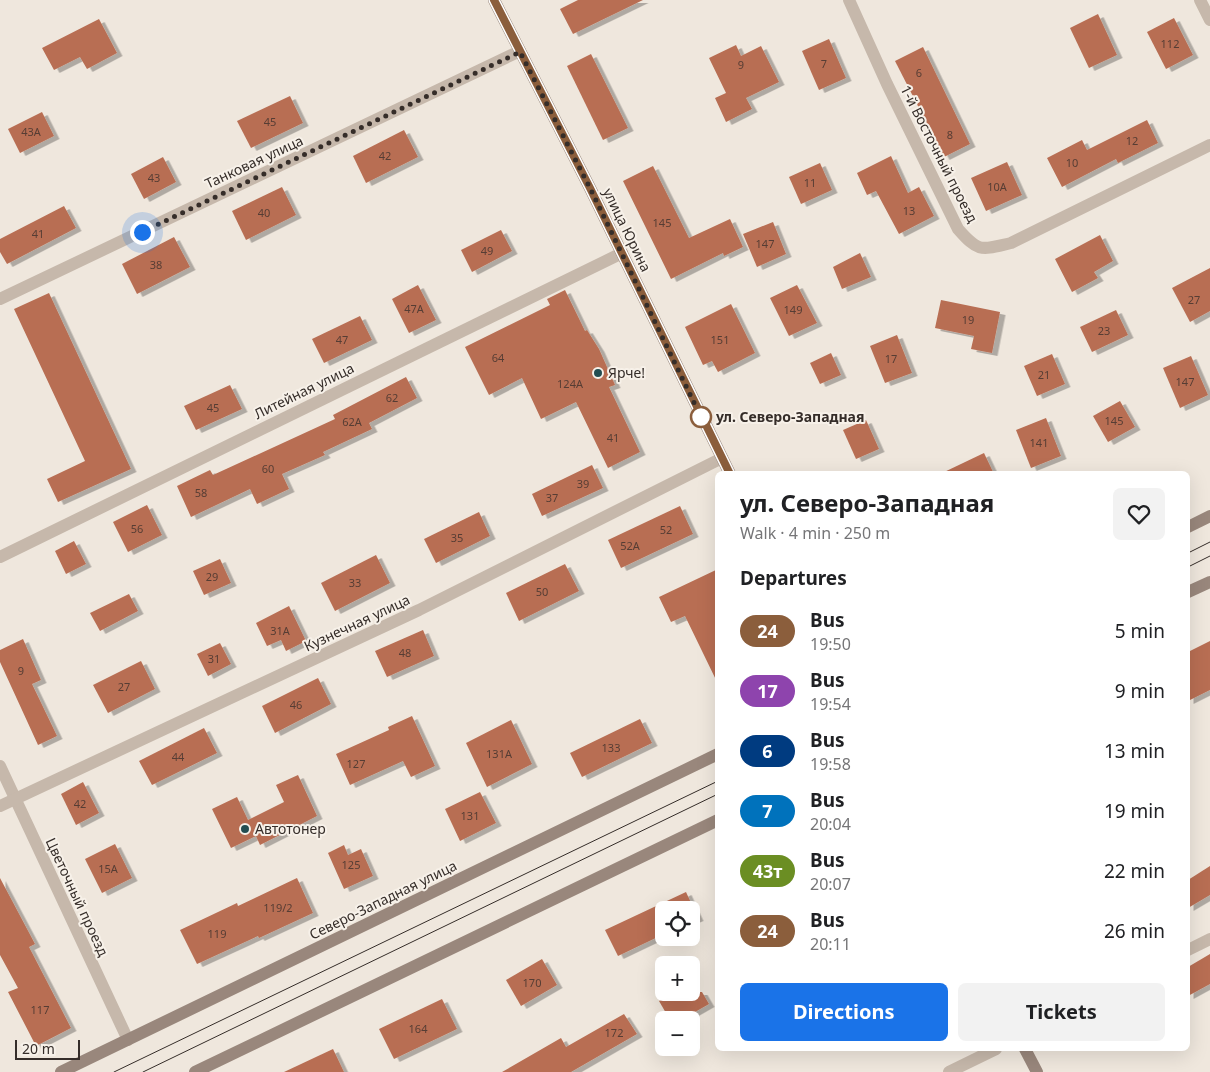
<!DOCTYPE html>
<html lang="en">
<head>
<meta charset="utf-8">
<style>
  :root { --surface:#fff; --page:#f2f2f2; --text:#202124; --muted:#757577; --accent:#1a73e8 }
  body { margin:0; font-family:"Noto Sans",sans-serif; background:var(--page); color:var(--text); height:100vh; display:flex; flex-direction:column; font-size:19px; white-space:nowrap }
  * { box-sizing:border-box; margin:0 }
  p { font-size:16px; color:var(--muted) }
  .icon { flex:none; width:28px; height:28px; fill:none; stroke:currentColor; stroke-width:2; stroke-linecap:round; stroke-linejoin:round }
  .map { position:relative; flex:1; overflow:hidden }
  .side { position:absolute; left:715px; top:471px; width:475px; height:580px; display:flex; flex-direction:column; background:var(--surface); border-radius:8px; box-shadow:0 5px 20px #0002 }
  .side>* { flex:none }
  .badge { padding:0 10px; border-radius:16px; font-size:18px; line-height:32px }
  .buttons { position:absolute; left:655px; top:901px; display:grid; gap:10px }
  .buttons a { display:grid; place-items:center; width:45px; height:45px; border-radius:8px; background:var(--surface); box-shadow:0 5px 20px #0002; font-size:25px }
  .scale { position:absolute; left:15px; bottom:12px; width:65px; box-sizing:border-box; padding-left:5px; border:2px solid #352d29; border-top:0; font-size:14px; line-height:18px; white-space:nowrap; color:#352d29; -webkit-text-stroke:4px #f7f1e9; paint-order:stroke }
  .you { position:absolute; width:25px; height:25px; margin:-12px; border:4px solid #fff; border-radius:50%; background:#1a73e8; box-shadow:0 0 0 8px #1a73e833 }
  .map>.badge { position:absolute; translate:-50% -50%; box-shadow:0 0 0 2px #fff }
  h2 { padding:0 25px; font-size:19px; line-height:45px }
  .round { display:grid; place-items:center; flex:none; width:52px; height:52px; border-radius:8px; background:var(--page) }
  .summary { display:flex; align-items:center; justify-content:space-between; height:85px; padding:0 25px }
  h1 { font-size:24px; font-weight:700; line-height:38px }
  .button { display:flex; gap:10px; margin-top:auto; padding:10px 25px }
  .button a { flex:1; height:58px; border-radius:8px; background:var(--accent); color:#fff; font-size:20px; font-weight:700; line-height:58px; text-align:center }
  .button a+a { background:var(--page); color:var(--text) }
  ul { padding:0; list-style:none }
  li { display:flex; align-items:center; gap:15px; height:60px; padding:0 25px }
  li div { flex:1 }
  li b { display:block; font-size:19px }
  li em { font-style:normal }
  li .badge { min-width:55px; font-weight:700; text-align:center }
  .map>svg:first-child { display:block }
  .building { fill:#b86e53; filter:url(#shadow) }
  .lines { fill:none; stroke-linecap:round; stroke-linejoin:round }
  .street { stroke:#c6b8ab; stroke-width:12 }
  .secondary { stroke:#99877c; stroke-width:12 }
  .tram { stroke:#352d29; stroke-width:1 }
  .line-casing { stroke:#fff; stroke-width:11 }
  .line { stroke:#8b5e3c; stroke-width:8 }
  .walk { stroke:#352d29; stroke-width:5; stroke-dasharray:0 9 }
  .poi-dot { fill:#234d51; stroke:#f7f1e9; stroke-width:2 }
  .stop-dot { fill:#fff; stroke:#8b5e3c; stroke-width:2.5 }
  .labels { text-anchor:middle; stroke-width:4; stroke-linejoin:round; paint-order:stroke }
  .number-label { font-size:11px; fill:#563d34 }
  .street-label { font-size:14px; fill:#352d29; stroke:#f7f1e9 }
  .poi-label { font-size:14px; fill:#352d29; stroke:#f7f1e9; text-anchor:start }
  .stop-label { font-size:14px; font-weight:bold; fill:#352d29; stroke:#f7f1e9; text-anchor:start }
</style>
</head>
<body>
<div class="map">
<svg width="1210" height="1072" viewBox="0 0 1210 1072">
  <defs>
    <filter id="shadow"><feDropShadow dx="5.5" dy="3" stdDeviation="0" flood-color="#0004"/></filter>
  </defs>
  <rect width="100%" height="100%" fill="#efe7dd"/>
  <!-- building -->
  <g class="building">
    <polygon points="578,0 643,0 573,34 560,9"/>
    <polygon points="1098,14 1117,55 1089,68 1070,28"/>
    <polygon points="1174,18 1193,55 1166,69 1147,32"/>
    <polygon points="99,19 117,53 87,69 80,57 54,70 42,48"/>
    <polygon points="829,39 846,78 819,90 802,51"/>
    <polygon points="736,45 741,56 761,46 779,82 746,98 752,109 726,122 715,98 726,93 709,58"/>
    <polygon points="923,47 970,144 944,157 895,61"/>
    <polygon points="591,54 628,128 603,140 567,66"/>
    <polygon points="290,96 303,123 251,148 237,121"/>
    <polygon points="42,112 54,136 20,153 8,129"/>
    <polygon points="1147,120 1158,143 1118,163 1116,159 1062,187 1047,158 1082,140 1087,150"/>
    <polygon points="404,130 418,157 366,183 353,156"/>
    <polygon points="891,156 908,193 919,187 934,216 899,234 876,191 867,195 857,173"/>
    <polygon points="163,157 176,182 144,199 131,174"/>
    <polygon points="1007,162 1022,195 986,211 971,178"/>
    <polygon points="820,163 832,190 801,204 789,177"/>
    <polygon points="653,166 689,238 730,219 743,247 724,256 723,253 671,279 623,181"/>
    <polygon points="282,187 296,215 246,240 232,211"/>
    <polygon points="64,206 76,228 7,264 0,252 0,239"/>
    <polygon points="773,222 786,254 757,267 743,234"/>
    <polygon points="501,230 512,251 472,272 461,250"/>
    <polygon points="1100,235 1113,261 1094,272 1098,278 1072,292 1055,259"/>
    <polygon points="174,237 190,267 137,294 122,264"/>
    <polygon points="860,253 871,277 842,289 833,267"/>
    <polygon points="1210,268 1210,311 1190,322 1172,288"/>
    <polygon points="418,285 436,320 409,333 392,299"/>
    <polygon points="797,285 817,323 789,336 770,298"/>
    <polygon points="565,290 585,331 587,330 599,349 615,385 609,387 640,452 608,468 576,402 541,419 522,378 489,395 465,347 550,305 547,299"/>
    <polygon points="49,293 131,469 58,502 47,479 85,461 14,309"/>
    <polygon points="941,300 1000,312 992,353 971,349 974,336 935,328"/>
    <polygon points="731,304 755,353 718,372 712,361 703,365 685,327"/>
    <polygon points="1116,310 1128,335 1092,352 1080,327"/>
    <polygon points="360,316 372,340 324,363 312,339"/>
    <polygon points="897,335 912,373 885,383 870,346"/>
    <polygon points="831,353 841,375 820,384 810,363"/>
    <polygon points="1052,354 1065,384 1037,396 1024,366"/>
    <polygon points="1191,356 1208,395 1180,408 1163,368"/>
    <polygon points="406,377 417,398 369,423 372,429 323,452 325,455 282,474 289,489 257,504 250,489 191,517 177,486 210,470 213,475 335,419 333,415"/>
    <polygon points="230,385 242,409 196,430 184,406"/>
    <polygon points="1120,401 1135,427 1108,442 1093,416"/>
    <polygon points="1046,418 1061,456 1031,468 1016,430"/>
    <polygon points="866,420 879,449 856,459 843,430"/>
    <polygon points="984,453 994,474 940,474"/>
    <polygon points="592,465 603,488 542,516 532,494"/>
    <polygon points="147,505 162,535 128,552 113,522"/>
    <polygon points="680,506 693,534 621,568 608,540"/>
    <polygon points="479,512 490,536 436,563 424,539"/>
    <polygon points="74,541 86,564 66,574 55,551"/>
    <polygon points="376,555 390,583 335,611 321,583"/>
    <polygon points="220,559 231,583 204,595 193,571"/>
    <polygon points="565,564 579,591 519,621 506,593"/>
    <polygon points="718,569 718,684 685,616 671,622 659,597"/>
    <polygon points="129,594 138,611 100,631 90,613"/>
    <polygon points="289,606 306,641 286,651 281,640 267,646 256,623"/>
    <polygon points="423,630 434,656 387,677 375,651"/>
    <polygon points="23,639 41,680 32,684 57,736 38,745 0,662 0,650"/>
    <polygon points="1210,641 1210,690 1188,701 1188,652"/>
    <polygon points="220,643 231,664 208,676 197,654"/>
    <polygon points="141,661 155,689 108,713 93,685"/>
    <polygon points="318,678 331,704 275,733 262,706"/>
    <polygon points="412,716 435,766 411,777 403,761 350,785 336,754 389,730 388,727"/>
    <polygon points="640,719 652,743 582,777 570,753"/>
    <polygon points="511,720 532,764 487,787 466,743"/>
    <polygon points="204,728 217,753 152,785 139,761"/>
    <polygon points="298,775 317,816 260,845 256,836 231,848 212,809 237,797 248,820 284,802 276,785"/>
    <polygon points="83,782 99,813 76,825 61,794"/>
    <polygon points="480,792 496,823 460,841 445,809"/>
    <polygon points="115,844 132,878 102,893 85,859"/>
    <polygon points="344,845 348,855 361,849 373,876 344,889 328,853"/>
    <polygon points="1210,866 1210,895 1188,908 1188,880"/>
    <polygon points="0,878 35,944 29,947 71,1028 36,1046 8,992 18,988 0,955"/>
    <polygon points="297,878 313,913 259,938 258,936 197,964 180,930 237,903 238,906"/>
    <polygon points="686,892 698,918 691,921 691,910 664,910 664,934 618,956 605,930"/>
    <polygon points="1210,954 1210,984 1188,996 1188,967"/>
    <polygon points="542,959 557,985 521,1006 506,980"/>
    <polygon points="673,992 702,992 709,1004 681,1020 670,1020 659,1001"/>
    <polygon points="442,999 457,1029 394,1059 379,1029"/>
    <polygon points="624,1014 637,1034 571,1072 502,1072 561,1038 566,1047"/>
    <polygon points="333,1049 344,1072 284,1072"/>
  </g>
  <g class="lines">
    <!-- street -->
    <g class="street">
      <path d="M849,0l38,84 71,145c21,24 23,21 53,14l199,-98"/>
      <polyline points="1200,0 1210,20"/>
      <polyline points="0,299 520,51"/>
      <polyline points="0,557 622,253"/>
      <polyline points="0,766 128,1040"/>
      <polyline points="0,806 419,610 722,458"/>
      <polyline points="1188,950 1210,939"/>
      <polyline points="949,1072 996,1049"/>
    </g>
    <!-- secondary -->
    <g class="secondary">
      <polyline points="494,0 590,188 730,474"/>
      <polyline points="1188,527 1210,516"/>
      <polyline points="1188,592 1210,582"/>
      <polyline points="1025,1049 1037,1072"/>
      <polyline points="61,1072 718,754"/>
      <polyline points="195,1072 718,820"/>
    </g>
    <!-- tram -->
    <g class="tram">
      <polyline points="1188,553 1210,542"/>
      <polyline points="1188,567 1210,556"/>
      <polyline points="114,1072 718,781"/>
      <polyline points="143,1072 718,794"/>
    </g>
  </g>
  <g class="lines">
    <!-- line casing -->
    <g class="line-casing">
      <polyline id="line" points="494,0 590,188 730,474"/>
    </g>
    <!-- line -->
    <use href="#line" class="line"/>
    <!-- walk -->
    <polyline class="walk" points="142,232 520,52 590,188 701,417"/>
  </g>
  <!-- markers -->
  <g class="poi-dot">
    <circle cx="598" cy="373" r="5"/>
    <circle cx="245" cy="829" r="5"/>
  </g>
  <circle class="stop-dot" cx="701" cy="417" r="10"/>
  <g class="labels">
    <!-- number labels -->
    <g class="number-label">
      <text x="1170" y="48">112</text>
      <text x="824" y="68">7</text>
      <text x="741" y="69">9</text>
      <text x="919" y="77">6</text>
      <text x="270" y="126">45</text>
      <text x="31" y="136">43А</text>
      <text x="950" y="139">8</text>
      <text x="1132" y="145">12</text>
      <text x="385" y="160">42</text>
      <text x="1072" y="167">10</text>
      <text x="154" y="182">43</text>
      <text x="810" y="187">11</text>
      <text x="997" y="191">10А</text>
      <text x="909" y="215">13</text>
      <text x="264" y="217">40</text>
      <text x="662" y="227">145</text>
      <text x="38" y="238">41</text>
      <text x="765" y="248">147</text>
      <text x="487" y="255">49</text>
      <text x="156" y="269">38</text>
      <text x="1194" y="304">27</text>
      <text x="414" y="313">47А</text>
      <text x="793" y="314">149</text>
      <text x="968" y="324">19</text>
      <text x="1104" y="335">23</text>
      <text x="342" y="344">47</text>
      <text x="720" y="344">151</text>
      <text x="498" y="362">64</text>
      <text x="891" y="363">17</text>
      <text x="1044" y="379">21</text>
      <text x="1185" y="386">147</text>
      <text x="570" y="388">124А</text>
      <text x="392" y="402">62</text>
      <text x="213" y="412">45</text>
      <text x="1114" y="425">145</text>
      <text x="352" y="426">62А</text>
      <text x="613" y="442">41</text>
      <text x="1039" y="447">141</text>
      <text x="268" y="473">60</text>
      <text x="583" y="488">39</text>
      <text x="201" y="497">58</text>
      <text x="552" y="502">37</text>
      <text x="137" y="533">56</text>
      <text x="666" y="534">52</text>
      <text x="457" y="542">35</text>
      <text x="630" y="550">52А</text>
      <text x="212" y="581">29</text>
      <text x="355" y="587">33</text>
      <text x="542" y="596">50</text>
      <text x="280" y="635">31А</text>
      <text x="405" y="657">48</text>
      <text x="214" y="663">31</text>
      <text x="21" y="675">9</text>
      <text x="124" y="691">27</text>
      <text x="296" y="709">46</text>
      <text x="611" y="752">133</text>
      <text x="499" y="758">131А</text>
      <text x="178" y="761">44</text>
      <text x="356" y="768">127</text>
      <text x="80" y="808">42</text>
      <text x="470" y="820">131</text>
      <text x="351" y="869">125</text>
      <text x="108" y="873">15А</text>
      <text x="278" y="912">119/2</text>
      <text x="217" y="938">119</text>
      <text x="532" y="987">170</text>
      <text x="40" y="1014">117</text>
      <text x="418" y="1033">164</text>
      <text x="614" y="1037">172</text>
    </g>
    <!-- street labels -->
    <g class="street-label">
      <text transform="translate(939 154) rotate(63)" y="5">1-й Восточный проезд</text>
      <text transform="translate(254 162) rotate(-25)" y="5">Танковая улица</text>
      <text transform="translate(627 230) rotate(64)" y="5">улица Юрина</text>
      <text transform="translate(304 391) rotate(-26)" y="5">Литейная улица</text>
      <text transform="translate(357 623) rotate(-25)" y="5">Кузнечная улица</text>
      <text transform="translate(77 897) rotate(65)" y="5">Цветочный проезд</text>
      <text transform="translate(383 900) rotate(-26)" y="5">Северо-Западная улица</text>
    </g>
    <!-- poi labels -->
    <g class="poi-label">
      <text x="608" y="378">Ярче!</text>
      <text x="255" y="834">Автотонер</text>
    </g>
    <!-- stop labels -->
    <g class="stop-label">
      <text x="716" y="422">ул. Северо-Западная</text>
    </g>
  </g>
</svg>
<div class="buttons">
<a><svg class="icon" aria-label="locate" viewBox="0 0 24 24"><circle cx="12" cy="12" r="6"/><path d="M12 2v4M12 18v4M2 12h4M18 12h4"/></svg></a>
<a>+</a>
<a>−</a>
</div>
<div class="scale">20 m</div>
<div class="you" style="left:142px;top:232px"></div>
<section class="side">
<div class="summary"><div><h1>ул. Северо-Западная</h1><p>Walk · 4 min · 250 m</p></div><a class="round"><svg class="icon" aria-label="heart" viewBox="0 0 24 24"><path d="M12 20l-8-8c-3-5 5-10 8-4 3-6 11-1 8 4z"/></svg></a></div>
<h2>Departures</h2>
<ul>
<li><span class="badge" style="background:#8b5e3c;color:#fff">24</span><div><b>Bus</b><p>19:50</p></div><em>5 min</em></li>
<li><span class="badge" style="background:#8e44ad;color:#fff">17</span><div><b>Bus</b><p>19:54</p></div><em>9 min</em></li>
<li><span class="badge" style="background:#003b80;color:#fff">6</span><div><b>Bus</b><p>19:58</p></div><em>13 min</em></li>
<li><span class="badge" style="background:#0072bc;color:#fff">7</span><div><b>Bus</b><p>20:04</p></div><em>19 min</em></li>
<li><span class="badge" style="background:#6b8e23;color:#fff">43т</span><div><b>Bus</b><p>20:07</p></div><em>22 min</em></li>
<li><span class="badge" style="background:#8b5e3c;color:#fff">24</span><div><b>Bus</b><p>20:11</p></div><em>26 min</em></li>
</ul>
<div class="button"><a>Directions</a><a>Tickets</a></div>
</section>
</div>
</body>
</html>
